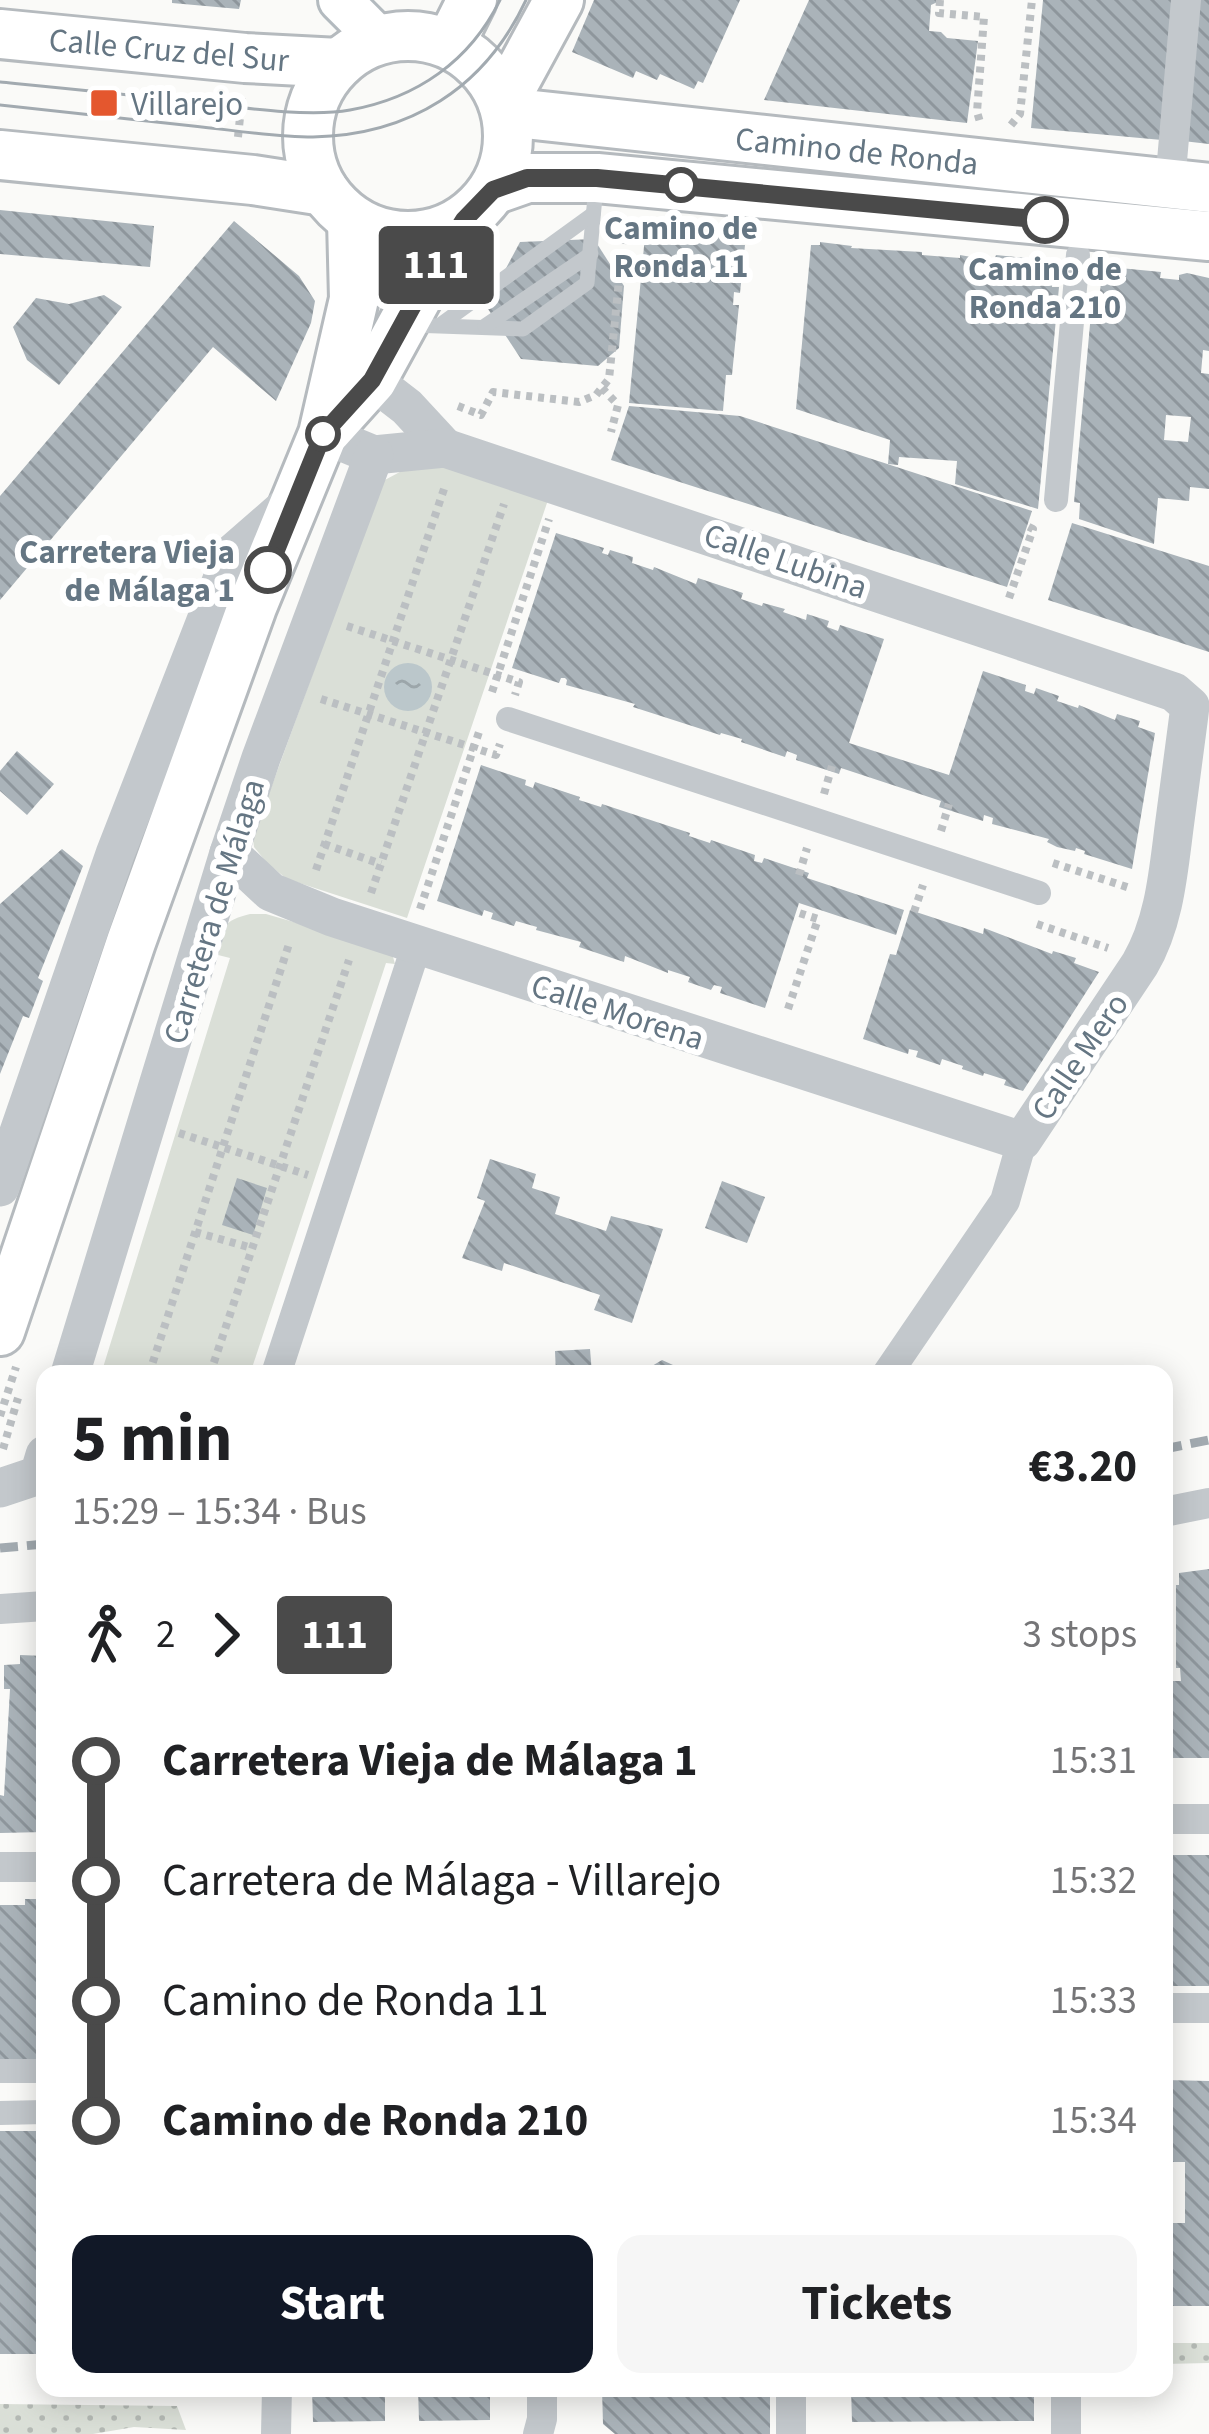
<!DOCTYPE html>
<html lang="en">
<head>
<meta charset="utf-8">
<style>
  :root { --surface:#fff; --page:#f6f6f6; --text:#202124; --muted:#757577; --accent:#111827 }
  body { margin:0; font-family:"Source Sans 3",sans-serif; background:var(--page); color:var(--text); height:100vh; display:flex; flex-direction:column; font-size:45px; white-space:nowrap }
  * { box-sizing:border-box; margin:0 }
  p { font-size:39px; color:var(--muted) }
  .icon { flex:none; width:66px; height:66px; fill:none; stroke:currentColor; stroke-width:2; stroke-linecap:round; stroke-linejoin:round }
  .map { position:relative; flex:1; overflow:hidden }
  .drawer { position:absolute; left:36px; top:1365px; width:1137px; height:1032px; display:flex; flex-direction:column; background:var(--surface); border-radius:24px; box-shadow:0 6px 30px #0003 }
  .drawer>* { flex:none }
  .badge { padding:0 24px; border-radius:9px; font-size:42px; line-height:78px }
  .map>.badge { position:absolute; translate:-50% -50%; box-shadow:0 0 0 6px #fff }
  .legs { display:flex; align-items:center; gap:18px; height:132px; padding:0 36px; font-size:39px }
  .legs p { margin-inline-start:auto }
  .overview { display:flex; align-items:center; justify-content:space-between; height:204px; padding:0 36px }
  h1 { font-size:66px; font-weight:700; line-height:90px }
  .action { display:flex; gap:24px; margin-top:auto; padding:24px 36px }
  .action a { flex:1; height:138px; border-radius:24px; background:var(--accent); color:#fff; font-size:48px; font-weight:700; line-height:138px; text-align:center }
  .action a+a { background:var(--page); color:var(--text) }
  ul { padding:0 36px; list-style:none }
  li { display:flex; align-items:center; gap:42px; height:120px; font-size:45px }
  li i { display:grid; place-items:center; width:18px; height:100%; margin:0 15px; background:currentColor }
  li i::after { content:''; width:30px; height:30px; margin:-15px; border:9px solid; border-radius:50%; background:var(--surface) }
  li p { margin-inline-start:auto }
  li:first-child i { background:linear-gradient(#0000 50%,currentColor 0) }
  li:last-child i { background:linear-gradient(currentColor 50%,#0000 0) }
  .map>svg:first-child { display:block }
  .park { fill:#dadfd7 }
  .garden { fill:url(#garden-dots) }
  .water { fill:url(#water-ripples) }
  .building { fill:url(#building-back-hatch); fill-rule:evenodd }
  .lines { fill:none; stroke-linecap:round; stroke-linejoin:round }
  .secondary-casing { stroke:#b3babf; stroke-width:48 }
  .primary-casing { stroke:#b5babe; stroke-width:54 }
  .path { stroke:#bbbfc2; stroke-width:8; stroke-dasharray:6 6; stroke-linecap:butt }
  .service { stroke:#c3c8cc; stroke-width:15 }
  .pedestrian { stroke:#c3c8cc; stroke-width:24 }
  .minor { stroke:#c3c8cc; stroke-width:30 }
  .tertiary { stroke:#c3c8cc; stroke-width:39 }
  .secondary { stroke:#fff; stroke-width:42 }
  .primary { stroke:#fff; stroke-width:48 }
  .tram { stroke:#a2aab0; stroke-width:3 }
  .rail { stroke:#a2aab0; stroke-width:9; stroke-dasharray:18 9; stroke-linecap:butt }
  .line-1-casing { stroke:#fff; stroke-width:27 }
  .line-1 { stroke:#4a4a4a; stroke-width:18 }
  .poi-dot { fill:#e4572e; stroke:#fff; stroke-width:4.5 }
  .stop-1-dot { fill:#fff; stroke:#4a4a4a; stroke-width:6 }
  .labels { text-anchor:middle; stroke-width:12; stroke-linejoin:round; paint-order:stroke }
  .street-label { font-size:33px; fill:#657683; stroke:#fff }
  .poi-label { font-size:33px; fill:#657683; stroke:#fff; text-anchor:start }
  .stop-label { font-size:33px; font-weight:bold; fill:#657683; stroke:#fff }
</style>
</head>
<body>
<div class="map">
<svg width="1209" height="2434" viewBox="0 0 1209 2434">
  <defs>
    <pattern id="garden-dots" width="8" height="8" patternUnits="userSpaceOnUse" patternTransform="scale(3)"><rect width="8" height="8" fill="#dadfd7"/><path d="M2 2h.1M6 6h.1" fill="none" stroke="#b4b9b4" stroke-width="1.8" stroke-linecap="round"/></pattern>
    <pattern id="water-ripples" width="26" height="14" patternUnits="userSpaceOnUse" patternTransform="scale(3)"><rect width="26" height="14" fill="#bbc7cb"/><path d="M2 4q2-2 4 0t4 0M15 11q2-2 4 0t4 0" fill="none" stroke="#9ca6aa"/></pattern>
    <pattern id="building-back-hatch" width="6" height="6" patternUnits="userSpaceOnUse" patternTransform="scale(3)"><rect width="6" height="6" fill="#aab3b9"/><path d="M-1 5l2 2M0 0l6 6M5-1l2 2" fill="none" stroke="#8e969c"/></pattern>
  </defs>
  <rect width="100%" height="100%" fill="#fafaf8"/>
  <!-- park -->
  <g class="park">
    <polygon points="441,462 549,497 407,918 287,879 267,863 254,847 251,822 267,799 383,481 411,466"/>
    <path d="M250,914h16l125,36 4,14 -9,-1 -136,411h-149l129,-416 -20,-5c10,-24 14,-33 40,-39z"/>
  </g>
  <!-- garden -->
  <g class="garden">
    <polygon points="1164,2343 1209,2343 1209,2363 1164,2364"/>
    <polygon points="0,2404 177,2406 186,2430 134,2427 93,2434 0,2434"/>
  </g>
  <!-- water -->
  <circle class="water" cx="408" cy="687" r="24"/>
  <!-- building -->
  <g class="building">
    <polygon points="172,0 241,0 239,9 172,3"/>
    <polygon points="594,0 740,0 703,83 698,81 694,89 660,74 657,80 636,71 633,78 572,52"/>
    <polygon points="809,0 942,0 931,5 929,31 941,32 947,38 978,41 967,123 764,100"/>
    <polygon points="1043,0 1175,0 1162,140 1031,128"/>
    <polygon points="1197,0 1209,0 1209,144 1183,141"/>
    <polygon points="0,210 154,226 150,267 0,254"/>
    <polygon points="234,221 299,276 315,301 311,323 276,401 213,347 0,600 0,496"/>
    <polygon points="659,226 679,227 678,233 702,236 714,236 714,231 734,232 734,238 739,239 738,245 745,245 740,293 734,292 733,305 739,305 732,375 726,375 723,411 629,403 645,236 651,237 652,231 659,232"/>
    <polygon points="594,239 624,286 619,348 598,366 521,359 486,306 520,242"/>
    <polygon points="820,242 852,246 851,248 922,252 922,255 960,258 960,255 994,261 996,255 1036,259 1034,265 1054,267 1052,287 1059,287 1038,509 955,484 957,461 899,457 898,465 888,464 890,440 796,409 811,245 820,245"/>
    <path d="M1120,268l41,4 -1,6 19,2v-5l8,-2 22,5v73l-6,-1 -2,23 8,1v115l-19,-2 -1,14 -31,-3 -4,46 -75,-25 1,-16 -6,-1 19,-211 7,1 2,-20 17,2zM1166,415l25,2 -3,25 -24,-2z"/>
    <polygon points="104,295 122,307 59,385 27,360 13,327 36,298 69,304"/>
    <polygon points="629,406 740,416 1032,511 1007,587 611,460"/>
    <polygon points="1072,523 1209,566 1209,652 1048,600"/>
    <polygon points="556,533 604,548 602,553 608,555 610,550 633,557 632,563 653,570 654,567 696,584 698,578 743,593 741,599 762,606 763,603 785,609 783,612 806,620 807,614 829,621 827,627 838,631 840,625 884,639 849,743 949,775 983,671 1026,685 1025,691 1034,694 1036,688 1059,696 1057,701 1078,708 1079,705 1115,720 1117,714 1140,721 1138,727 1155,733 1132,869 1084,854 1085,851 1076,848 1075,851 1057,847 1047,842 1049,839 992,824 993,818 984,815 983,821 939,807 941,801 841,768 839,774 796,760 797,755 787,751 785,757 741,742 742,739 721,733 720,735 633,707 635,704 566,685 567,680 565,678 561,678 559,683 512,668"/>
    <polygon points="17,751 54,784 27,815 0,791 0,771"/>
    <polygon points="481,765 526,780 525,785 533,788 535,782 580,797 579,800 601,807 602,804 690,833 689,836 710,843 711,840 755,855 754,861 762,863 764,858 809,873 807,878 904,910 896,935 799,903 765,1008 720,993 722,987 714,985 711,990 688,982 690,977 668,970 668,973 625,956 624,962 579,947 581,942 536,930 537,927 516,921 514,926 491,919 493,913 484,910 482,916 437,901"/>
    <polygon points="62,849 83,866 38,978 43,981 29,1018 23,1016 0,1074 0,904"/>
    <polygon points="910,910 983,934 984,928 1052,954 1053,951 1076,958 1074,963 1099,972 1023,1091 1004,1085 1006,1080 984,1073 983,1076 962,1069 963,1066 942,1059 940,1065 916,1057 918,1051 909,1049 908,1054 863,1039 890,954 896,955"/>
    <polygon points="490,1159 536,1174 532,1188 560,1197 555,1214 606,1231 611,1216 663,1229 632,1323 594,1310 600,1295 504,1263 502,1271 462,1258 485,1201 477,1198"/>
    <polygon points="237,1178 267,1188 253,1235 222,1225"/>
    <polygon points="722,1181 765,1197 747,1243 705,1228"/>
    <polygon points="590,1349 592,1374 556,1374 555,1351"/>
    <polygon points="662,1360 673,1365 678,1374 650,1374 652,1366"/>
    <polygon points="1209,1569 1209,1758 1164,1758 1164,1675 1173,1675 1173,1681 1181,1681 1180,1668 1176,1668 1176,1585 1179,1585 1179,1573"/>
    <polygon points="20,1655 45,1656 45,1832 0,1833 0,1795 4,1796 10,1689 4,1689 4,1665 20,1664"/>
    <rect x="1164" y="1855" width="45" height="131"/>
    <polygon points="25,1899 45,1899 45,2066 0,2061 0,1905 25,1905"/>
    <polygon points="1164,2080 1209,2081 1209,2306 1164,2306 1164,2223 1185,2223 1185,2162 1164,2162"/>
    <rect x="0" y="2131" width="45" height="223"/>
    <polygon points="312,2388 385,2388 385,2421 313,2422"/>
    <polygon points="418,2388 490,2388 490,2420 419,2421"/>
    <polygon points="602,2388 770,2388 770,2434 615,2434 603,2424"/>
    <polygon points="851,2388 1034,2388 1034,2421 852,2422"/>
  </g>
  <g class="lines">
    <!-- secondary casing -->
    <g class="secondary-casing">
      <polyline id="secondary" points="340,0 380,40"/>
    </g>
    <!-- primary casing -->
    <g class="primary-casing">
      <g id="primary">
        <polyline points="0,34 245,58 339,63"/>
        <circle cx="408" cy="136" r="100"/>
        <polyline points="450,44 472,0"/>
        <polyline points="503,103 559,0"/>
        <polyline points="506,112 1209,188"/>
        <polyline points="0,155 253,180 324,191"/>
        <polyline points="493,190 527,178 597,178 1209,236"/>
        <polyline points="327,430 372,380 429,276 464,220"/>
        <polyline points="0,1331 131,942 252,607 323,434 354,299 352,220"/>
      </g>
    </g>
    <!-- path -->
    <g class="path">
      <polyline points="940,0 939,13 984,17 977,112 980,122"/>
      <polyline points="1011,125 1020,114 1032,0"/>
      <polyline points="238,137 242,98"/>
      <polyline points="602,388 618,405 611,432"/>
      <polyline points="458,406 481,415 493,392 579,402 596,395 609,379 625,222"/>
      <polyline points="1009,598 1033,529 1027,526"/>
      <polyline points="347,626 519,682 515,695"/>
      <polyline points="492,692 549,519"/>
      <polyline points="321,699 496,755 500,744"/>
      <polyline points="824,794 832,766"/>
      <polyline points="941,831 949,804"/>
      <polyline points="324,844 381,864"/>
      <polyline points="1053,863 1130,888"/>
      <polyline points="316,870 445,486"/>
      <polyline points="799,875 807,848"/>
      <polyline points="371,893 504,504"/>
      <polyline points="420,909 480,729"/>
      <polyline points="914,912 923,885"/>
      <polyline points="1037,924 1108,948"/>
      <polyline points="788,1009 818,919 796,912"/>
      <polyline points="179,1133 308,1175"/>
      <polyline points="195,1232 252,1248"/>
      <polyline points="149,1374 290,941"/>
      <polyline points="210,1374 349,960"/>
      <polyline points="0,1416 16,1367"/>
      <polyline points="3,1449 18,1398"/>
    </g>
    <!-- service -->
    <g class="service">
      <polyline points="411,325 523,329 587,283 596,186"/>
      <polyline points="440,325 593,214"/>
      <polyline points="485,326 591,254"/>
    </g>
    <!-- pedestrian -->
    <g class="pedestrian">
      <polyline points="1056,500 1078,255"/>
      <polyline points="508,719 1039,893"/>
      <polyline points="0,2071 45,2071"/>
      <polyline points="0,2113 45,2112"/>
    </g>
    <!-- minor -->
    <g class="minor">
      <polyline points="1170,184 1186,0"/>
      <polyline points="276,1374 417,944"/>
      <polyline points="887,1374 1005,1201 1022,1141"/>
      <polyline points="1164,1512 1209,1503"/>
      <polyline points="0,1609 45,1606"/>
      <polyline points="1164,1819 1209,1819"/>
      <polyline points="0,1867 45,1867"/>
      <polyline points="1164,2008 1209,2008"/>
      <polyline points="791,2388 791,2434"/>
      <polyline points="276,2434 277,2388"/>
      <polyline points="538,2434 542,2419 542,2388"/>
      <polyline points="1066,2434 1066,2388"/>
    </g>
    <!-- tertiary -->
    <g class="tertiary">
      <polyline points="372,380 407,407 445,448"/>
      <path d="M229,853l42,39 61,25 690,224 118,-177c24,-41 28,-89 34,-136 5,-40 11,-81 16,-122l-16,-14 -729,-244 -71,7 -51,-21"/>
      <polyline points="0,1187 115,854 232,554 295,499"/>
      <polyline points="70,1374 229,853 261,758 374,455"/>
      <polyline points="0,1488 39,1475 45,1455"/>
    </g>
    <!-- secondary -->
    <use href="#secondary" class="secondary"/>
    <!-- primary -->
    <use href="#primary" class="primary"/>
    <!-- tram -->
    <g class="tram">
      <path d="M0,82c61,6 123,12 184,19 47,5 121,17 166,9 67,-12 120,-49 150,-110"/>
      <path d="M0,105c64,7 129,14 193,21 40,4 81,11 120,11 97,-2 172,-49 213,-137"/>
    </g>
    <!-- rail -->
    <g class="rail">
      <polyline points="1164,1449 1209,1440"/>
      <polyline points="0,1548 45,1544"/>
    </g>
  </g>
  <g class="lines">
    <!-- line-1 casing -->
    <g class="line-1-casing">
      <polyline id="line-1" points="268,570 323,434 372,380 429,276 464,220 493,190 527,178 597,178 1045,220"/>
    </g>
    <!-- line-1 -->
    <use href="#line-1" class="line-1"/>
  </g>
  <!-- markers -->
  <rect class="poi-dot" x="89" y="88" width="30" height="30" rx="6"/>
  <g class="stop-1-dot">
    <circle cx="681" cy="185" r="15"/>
    <circle cx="1045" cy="220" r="21"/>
    <circle cx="323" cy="434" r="15"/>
    <circle cx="268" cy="570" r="21"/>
  </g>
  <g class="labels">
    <!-- street labels -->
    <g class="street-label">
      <text transform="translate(169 49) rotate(5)" y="12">Calle Cruz del Sur</text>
      <text transform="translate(857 150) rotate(6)" y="12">Camino de Ronda</text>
      <text transform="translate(786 560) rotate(19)" y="12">Calle Lubina</text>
      <text transform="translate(213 911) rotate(-73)" y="12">Carretera de Málaga</text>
      <text transform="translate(618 1011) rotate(18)" y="12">Calle Morena</text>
      <text transform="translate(1079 1056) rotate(-56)" y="12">Calle Mero</text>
    </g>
    <!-- poi labels -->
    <g class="poi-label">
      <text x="131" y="115">Villarejo</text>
    </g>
    <!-- stop labels -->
    <g class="stop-label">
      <text x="681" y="239">Camino de<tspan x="681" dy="38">Ronda 11</tspan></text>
      <text x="1045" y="280">Camino de<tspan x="1045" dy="38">Ronda 210</tspan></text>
      <text x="235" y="563" text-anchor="end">Carretera Vieja<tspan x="235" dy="38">de Málaga 1</tspan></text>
    </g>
  </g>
</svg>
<b class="badge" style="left:436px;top:265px;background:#4a4a4a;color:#fff">111</b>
<section class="drawer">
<div class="overview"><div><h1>5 min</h1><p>15:29 – 15:34 · Bus</p></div><b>€3.20</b></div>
<div class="legs"><svg class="icon" aria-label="walk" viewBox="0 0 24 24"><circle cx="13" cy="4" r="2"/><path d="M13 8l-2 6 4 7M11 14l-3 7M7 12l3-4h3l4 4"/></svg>2<svg class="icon" aria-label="forward" viewBox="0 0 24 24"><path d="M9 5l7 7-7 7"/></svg><b class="badge" style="background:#4a4a4a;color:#fff">111</b><p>3 stops</p></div>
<ul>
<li><i style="color:#4a4a4a"></i><b>Carretera Vieja de Málaga 1</b><p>15:31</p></li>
<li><i style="color:#4a4a4a"></i><span>Carretera de Málaga - Villarejo</span><p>15:32</p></li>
<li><i style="color:#4a4a4a"></i><span>Camino de Ronda 11</span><p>15:33</p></li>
<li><i style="color:#4a4a4a"></i><b>Camino de Ronda 210</b><p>15:34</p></li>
</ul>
<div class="action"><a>Start</a><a>Tickets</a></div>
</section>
</div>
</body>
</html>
